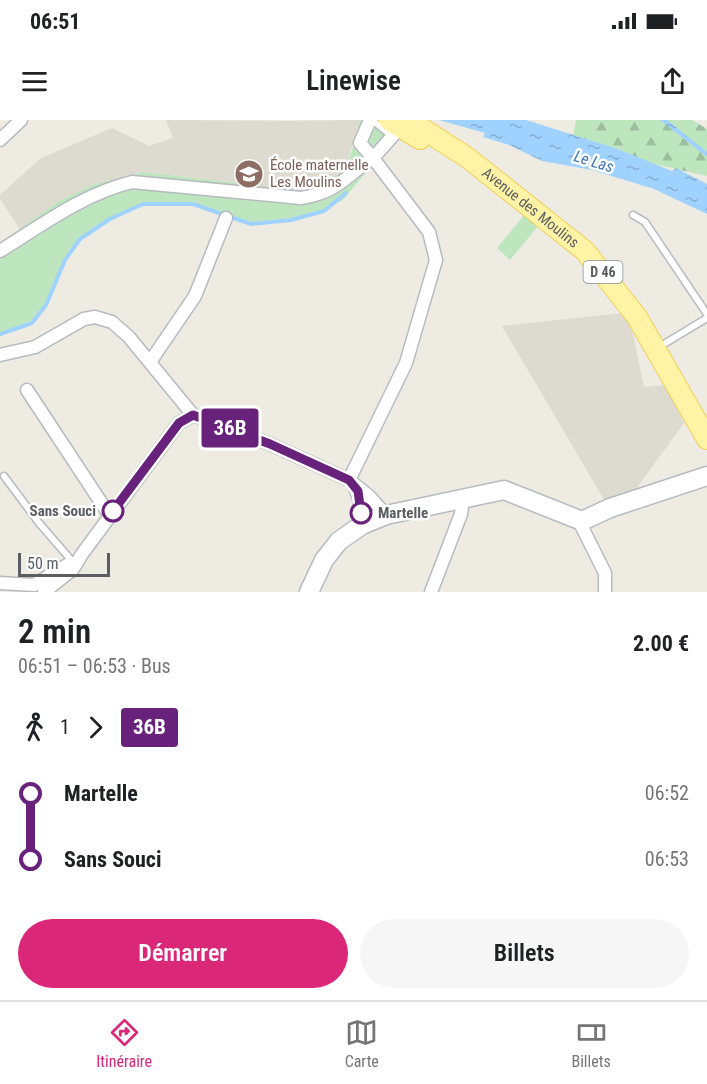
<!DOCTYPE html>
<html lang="fr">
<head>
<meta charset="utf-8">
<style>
  :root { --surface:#fff; --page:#f6f6f6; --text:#202124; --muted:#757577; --line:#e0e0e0; --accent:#db2777 }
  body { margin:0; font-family:"Roboto Condensed",sans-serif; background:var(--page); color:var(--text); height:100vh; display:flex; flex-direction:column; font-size:22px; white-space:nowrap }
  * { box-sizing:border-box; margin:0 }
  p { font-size:20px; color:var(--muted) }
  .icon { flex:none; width:33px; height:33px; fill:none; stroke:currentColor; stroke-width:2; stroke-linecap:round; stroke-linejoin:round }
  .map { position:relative; height:472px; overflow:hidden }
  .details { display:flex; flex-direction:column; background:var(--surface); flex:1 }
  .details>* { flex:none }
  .badge { padding:0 12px; border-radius:4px; font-size:21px; line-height:39px }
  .scale { position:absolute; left:18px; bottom:15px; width:92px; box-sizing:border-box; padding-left:6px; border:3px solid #5a5e63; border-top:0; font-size:16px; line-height:21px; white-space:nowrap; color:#5a5e63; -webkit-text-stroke:4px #fff; paint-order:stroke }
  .map>.badge { position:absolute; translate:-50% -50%; box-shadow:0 0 0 3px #fff }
  .legs { display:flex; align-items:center; gap:9px; height:66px; padding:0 18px; font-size:20px }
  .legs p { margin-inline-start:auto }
  .overview { display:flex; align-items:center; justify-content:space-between; height:102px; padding:0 18px }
  h1 { font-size:33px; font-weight:600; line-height:45px }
  .action { display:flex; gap:12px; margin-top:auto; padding:12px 18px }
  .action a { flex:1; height:69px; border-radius:36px; background:var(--accent); color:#fff; font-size:24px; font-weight:600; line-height:69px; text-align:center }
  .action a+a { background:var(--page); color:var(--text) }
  ul { padding:0 18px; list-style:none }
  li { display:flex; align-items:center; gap:21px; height:66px; font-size:22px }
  li i { display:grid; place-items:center; width:9px; height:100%; margin:0 8px; background:currentColor }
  li i::after { content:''; width:15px; height:15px; margin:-8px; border:4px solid; border-radius:50%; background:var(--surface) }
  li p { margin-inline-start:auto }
  li:first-child i { background:linear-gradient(#0000 50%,currentColor 0) }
  li:last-child i { background:linear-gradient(currentColor 50%,#0000 0) }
  .status { display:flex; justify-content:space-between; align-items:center; height:42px; padding:0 30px; background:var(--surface); direction:ltr }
  .status svg { height:16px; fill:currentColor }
  header { display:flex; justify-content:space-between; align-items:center; height:78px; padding:0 18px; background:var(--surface); font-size:27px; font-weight:600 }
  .menu { display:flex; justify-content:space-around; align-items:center; height:84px; border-top:2px solid var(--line); background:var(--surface); font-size:16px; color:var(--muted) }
  .menu a { display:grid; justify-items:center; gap:3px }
  .menu .current { color:var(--accent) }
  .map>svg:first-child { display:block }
  .education { fill:#dddad0 }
  .grass { fill:#bde6bf }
  .forest { fill:url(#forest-firs) }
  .water { fill:url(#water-ripples) }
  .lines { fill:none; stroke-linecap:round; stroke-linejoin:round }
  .stream { stroke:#a0d2ff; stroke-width:4 }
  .lane-casing { stroke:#b7babf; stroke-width:9 }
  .street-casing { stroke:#b7babf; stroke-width:15 }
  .secondary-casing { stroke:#b7bbc1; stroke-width:21 }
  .primary-casing { stroke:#f3ce55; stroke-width:22 }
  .lane { stroke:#fff; stroke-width:6 }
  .street { stroke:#fff; stroke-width:12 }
  .secondary { stroke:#fff; stroke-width:18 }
  .primary { stroke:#fff4a5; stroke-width:20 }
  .line-1-casing { stroke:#fff; stroke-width:14 }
  .line-1 { stroke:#69227b; stroke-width:9 }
  .stop-1-dot { fill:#fff; stroke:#69227b; stroke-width:3 }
  .labels { text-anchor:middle; stroke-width:5; stroke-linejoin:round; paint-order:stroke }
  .shield { fill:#fff; stroke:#8c8e92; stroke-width:1.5 }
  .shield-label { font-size:14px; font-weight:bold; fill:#5a5e63 }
  .education-label { font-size:15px; fill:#785e54; stroke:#fff; text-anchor:start }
  .street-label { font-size:15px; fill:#5a5e63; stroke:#fff }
  .stop-label { font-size:15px; font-weight:bold; fill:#5a5e63; stroke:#fff; text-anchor:end }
  .water-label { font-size:16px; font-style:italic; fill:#3f76bb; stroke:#fff }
</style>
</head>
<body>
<div class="status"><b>06:51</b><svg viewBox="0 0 49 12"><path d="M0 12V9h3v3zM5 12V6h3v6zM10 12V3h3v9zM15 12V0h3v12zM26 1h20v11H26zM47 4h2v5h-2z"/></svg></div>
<header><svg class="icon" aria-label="menu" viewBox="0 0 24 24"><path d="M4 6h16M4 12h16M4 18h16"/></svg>Linewise<svg class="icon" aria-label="share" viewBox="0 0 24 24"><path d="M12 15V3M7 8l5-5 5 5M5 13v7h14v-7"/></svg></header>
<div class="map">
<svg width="707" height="472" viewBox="0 0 707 472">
  <defs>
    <pattern id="forest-firs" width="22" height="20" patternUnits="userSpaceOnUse" patternTransform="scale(1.5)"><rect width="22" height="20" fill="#bde6bf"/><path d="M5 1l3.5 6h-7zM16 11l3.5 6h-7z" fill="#9dbe9f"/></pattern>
    <pattern id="water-ripples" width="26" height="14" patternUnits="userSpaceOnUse" patternTransform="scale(1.5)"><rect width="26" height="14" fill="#a0d2ff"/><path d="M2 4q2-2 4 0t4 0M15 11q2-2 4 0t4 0" fill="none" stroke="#85aed2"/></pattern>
  </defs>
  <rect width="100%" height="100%" fill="#edebe2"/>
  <!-- education -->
  <g class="education">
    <polygon points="166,0 289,1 360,0 345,50 324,66 304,71 143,52 92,65 59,81 20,109 0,79 0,75 41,38 112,8 149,26 173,18"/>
    <polygon points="624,193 631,206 644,267 666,265 684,303 633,373 606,383 502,206"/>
  </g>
  <!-- grass -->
  <g class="grass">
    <path d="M360,0h15l20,17 -52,63 -20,10 -32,8 -40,4 -25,-7 -32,-13 -51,2 -35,15 -28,18 -15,22 -18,45 -16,17 -31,12v-90l59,-42 33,-16 51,-13 161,19c44,-10 46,-31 56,-71z"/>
    <polygon points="525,94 539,105 510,140 497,128"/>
  </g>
  <!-- forest -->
  <polygon class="forest" points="576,0 692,0 707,9 707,56 571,25"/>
  <!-- water -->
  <g class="water">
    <polygon points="439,0 526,0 615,28 672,51 676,48 707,64 707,94 654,69 592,50 542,41 509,25 483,17 485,13"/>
    <polygon points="660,0 667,0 707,32 707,37"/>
  </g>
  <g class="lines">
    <!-- stream -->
    <polyline class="stream" points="0,214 32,203 46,185 65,140 80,119 110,99 143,84 193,84 251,104 291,100 324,91 346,73"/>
    <!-- lane casing -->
    <g class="lane-casing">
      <g id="lane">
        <polyline points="372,0 393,17"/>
        <polyline points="633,95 645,102 707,194"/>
        <polyline points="659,227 707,198"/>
        <polyline points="4,356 39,403 72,441"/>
      </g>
    </g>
    <!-- street casing -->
    <g class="street-casing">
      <g id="street">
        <polyline points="370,0 360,23 373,38 399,9 400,1"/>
        <polyline points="0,20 21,0"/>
        <path d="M0,131c42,-26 83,-57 132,-69l169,16c38,-6 43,-21 72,-40l56,74 7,28 -30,103 -57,117"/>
        <polyline points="0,235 35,227 84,199 95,197 112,202 129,217 193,295"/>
        <polyline points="150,242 195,176 226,98"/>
        <polyline points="27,270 110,396"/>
        <polyline points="354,365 359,378 362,405"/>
        <polyline points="579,401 605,453 605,472"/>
        <polyline points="0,463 34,465 69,444"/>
        <polyline points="44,472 73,449 82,434 179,303 193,295 270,324 349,360 369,376 386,395"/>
        <polyline points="431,472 461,394 463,380"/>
      </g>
    </g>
    <!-- secondary casing -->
    <g class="secondary-casing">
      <polyline id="secondary" points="309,472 324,440 339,421 362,405 386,395 504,370 582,401 610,388 707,356"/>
    </g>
    <!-- primary casing -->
    <g class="primary-casing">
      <g id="primary">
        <polyline points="389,0 420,19"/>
        <path id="s1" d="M409,0l59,38 117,93 52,66 70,122"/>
      </g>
    </g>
    <!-- lane -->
    <use href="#lane" class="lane"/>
    <!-- street -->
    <use href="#street" class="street"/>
    <!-- secondary -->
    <use href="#secondary" class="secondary"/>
    <!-- primary -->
    <use href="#primary" class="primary"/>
  </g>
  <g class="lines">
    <!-- line-1 casing -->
    <g class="line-1-casing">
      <polyline id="line-1" points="113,391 179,303 193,295 270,324 349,360 358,371 361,393"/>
    </g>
    <!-- line-1 -->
    <use href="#line-1" class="line-1"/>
  </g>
  <!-- icons -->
  <defs>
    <g id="school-disc" transform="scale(1.5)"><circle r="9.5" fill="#8d6e63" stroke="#fff"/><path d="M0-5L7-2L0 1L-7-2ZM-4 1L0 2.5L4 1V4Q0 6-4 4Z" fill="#fff"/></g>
  </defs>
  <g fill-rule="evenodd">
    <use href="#school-disc" x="249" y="54"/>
  </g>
  <!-- markers -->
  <g class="stop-1-dot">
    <circle cx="113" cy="391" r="10"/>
    <circle cx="361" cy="393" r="10"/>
  </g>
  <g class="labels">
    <!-- shield labels -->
    <rect class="shield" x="583.5" y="141" width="39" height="22" rx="4.5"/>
    <g class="shield-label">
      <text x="603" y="157">D 46</text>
    </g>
    <!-- education labels -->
    <g class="education-label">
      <text x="270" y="50">École maternelle<tspan x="270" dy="17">Les Moulins</tspan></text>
    </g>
    <!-- street labels -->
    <g class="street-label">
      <text dy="5" stroke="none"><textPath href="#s1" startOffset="150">Avenue des Moulins</textPath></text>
    </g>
    <!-- stop labels -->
    <g class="stop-label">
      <text x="96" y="396">Sans Souci</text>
      <text x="378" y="398" text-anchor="start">Martelle</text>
    </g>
    <!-- water labels -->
    <g class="water-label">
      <text transform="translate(594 41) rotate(17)" y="6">Le Las</text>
    </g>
  </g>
</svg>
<div class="scale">50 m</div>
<b class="badge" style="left:230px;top:308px;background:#69227b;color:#fff">36B</b>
</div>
<section class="details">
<div class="overview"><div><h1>2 min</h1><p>06:51 – 06:53 · Bus</p></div><b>2.00 €</b></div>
<div class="legs"><svg class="icon" aria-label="walk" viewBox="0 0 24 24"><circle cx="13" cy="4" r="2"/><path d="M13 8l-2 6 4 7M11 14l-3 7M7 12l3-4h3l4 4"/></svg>1<svg class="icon" aria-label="forward" viewBox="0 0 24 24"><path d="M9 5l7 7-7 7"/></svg><b class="badge" style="background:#69227b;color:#fff">36B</b></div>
<ul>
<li><i style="color:#69227b"></i><b>Martelle</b><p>06:52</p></li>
<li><i style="color:#69227b"></i><b>Sans Souci</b><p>06:53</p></li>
</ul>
<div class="action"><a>Démarrer</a><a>Billets</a></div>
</section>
<nav class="menu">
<a class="current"><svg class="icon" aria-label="directions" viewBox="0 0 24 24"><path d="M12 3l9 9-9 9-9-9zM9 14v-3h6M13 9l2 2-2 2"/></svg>Itinéraire</a>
<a><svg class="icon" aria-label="map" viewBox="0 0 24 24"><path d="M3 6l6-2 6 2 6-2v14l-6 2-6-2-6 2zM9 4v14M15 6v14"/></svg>Carte</a>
<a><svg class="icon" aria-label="tickets" viewBox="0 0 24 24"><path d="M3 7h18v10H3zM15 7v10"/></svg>Billets</a>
</nav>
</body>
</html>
